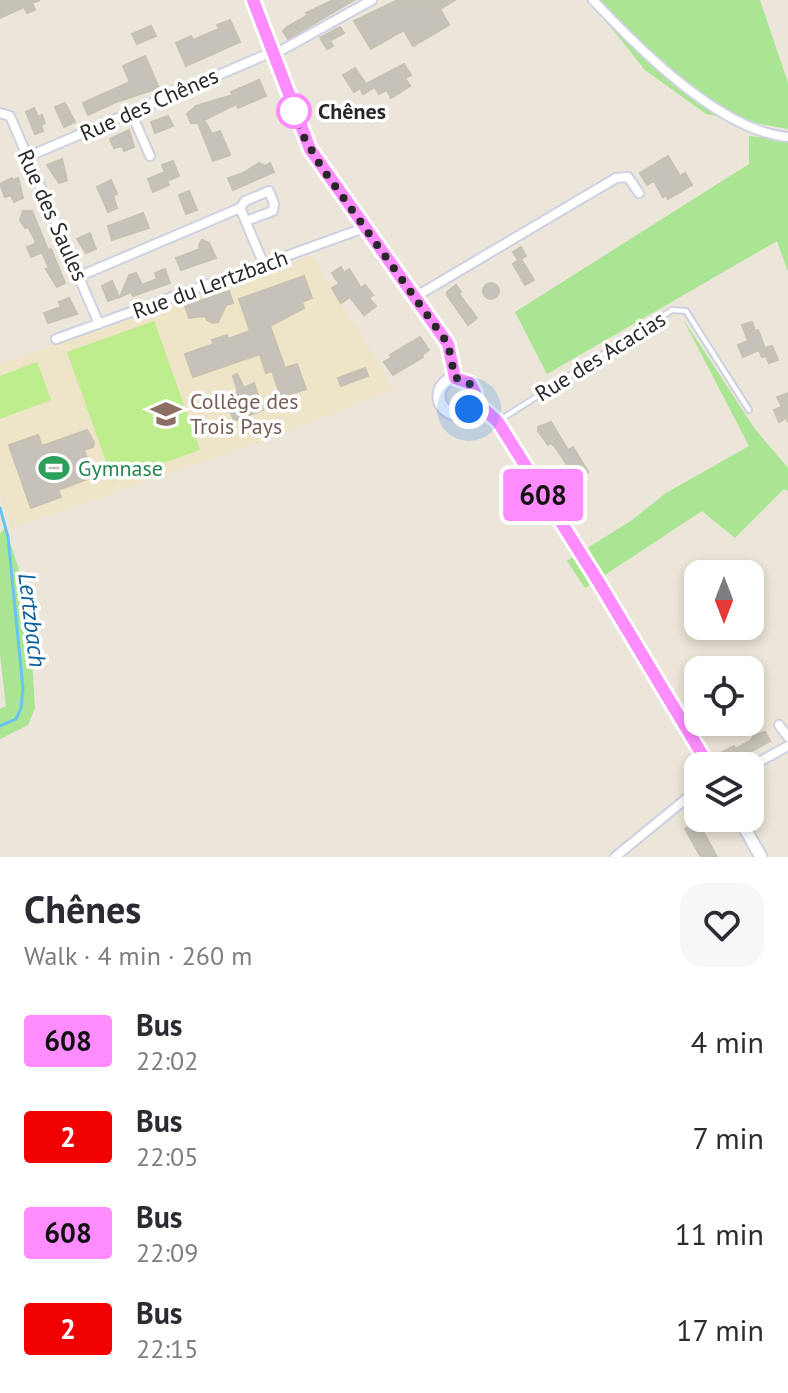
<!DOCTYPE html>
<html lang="en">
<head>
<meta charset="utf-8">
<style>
  :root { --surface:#fff; --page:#f7f7f7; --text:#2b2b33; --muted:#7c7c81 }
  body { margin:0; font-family:"PT Sans",sans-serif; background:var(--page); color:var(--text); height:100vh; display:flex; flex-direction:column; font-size:30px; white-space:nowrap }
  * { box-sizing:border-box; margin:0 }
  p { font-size:26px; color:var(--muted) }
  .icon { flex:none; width:44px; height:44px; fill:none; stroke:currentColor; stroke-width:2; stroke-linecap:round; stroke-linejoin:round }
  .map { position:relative; height:857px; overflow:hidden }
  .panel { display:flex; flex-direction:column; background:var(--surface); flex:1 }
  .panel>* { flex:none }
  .badge { padding:0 16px; border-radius:6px; font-size:28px; line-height:52px }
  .needle { width:52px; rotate:180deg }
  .tools { position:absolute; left:684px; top:560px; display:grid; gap:16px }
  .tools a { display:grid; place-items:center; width:80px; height:80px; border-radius:16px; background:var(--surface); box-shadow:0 4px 12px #0003; font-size:40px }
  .you { position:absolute; width:40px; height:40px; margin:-20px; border:6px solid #fff; border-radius:50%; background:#1a73e8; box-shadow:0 0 0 12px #1a73e833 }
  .map>.badge { position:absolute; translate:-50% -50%; box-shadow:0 0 0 4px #fff }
  .round { display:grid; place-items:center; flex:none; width:84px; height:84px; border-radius:24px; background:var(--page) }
  .summary { display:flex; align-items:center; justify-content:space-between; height:136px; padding:0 24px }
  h1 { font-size:38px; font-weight:700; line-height:60px }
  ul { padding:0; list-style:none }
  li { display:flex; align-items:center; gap:24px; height:96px; padding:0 24px }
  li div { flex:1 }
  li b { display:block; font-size:30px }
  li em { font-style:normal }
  li .badge { min-width:88px; font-weight:700; text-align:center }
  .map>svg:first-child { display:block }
  .education { fill:#eee4c7 }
  .green { fill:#a9e592 }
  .pitch { fill:#beed8d }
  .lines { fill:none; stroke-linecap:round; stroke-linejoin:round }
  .stream { stroke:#66c4f3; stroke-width:3 }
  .building { fill:#c7c2b9; stroke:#c7c1b3; stroke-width:2 }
  .service-casing { stroke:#ced1e2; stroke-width:8 }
  .minor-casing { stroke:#ced1e2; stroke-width:12 }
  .secondary-casing { stroke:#ced1e2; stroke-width:15 }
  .service { stroke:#fff; stroke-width:4 }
  .minor { stroke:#fff; stroke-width:8 }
  .secondary { stroke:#fff; stroke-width:11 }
  .line-casing { stroke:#fff; stroke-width:18 }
  .line { stroke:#ff8cff; stroke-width:12 }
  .walk { stroke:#282828; stroke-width:8; stroke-dasharray:0 14.4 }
  .stop-dot { fill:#fff; stroke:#ff8cff; stroke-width:4 }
  .labels { text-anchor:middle; stroke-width:7; stroke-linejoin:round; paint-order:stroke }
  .street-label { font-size:22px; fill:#282828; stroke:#fff }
  .stop-label { font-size:22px; font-weight:bold; fill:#282828; stroke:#fff; text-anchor:start }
  .education-label { font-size:22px; fill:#785e54; stroke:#fff; text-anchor:start }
  .leisure-label { font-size:22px; fill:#27864d; stroke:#fff; text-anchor:start }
  .water-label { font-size:24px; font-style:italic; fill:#085f9d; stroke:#fff }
</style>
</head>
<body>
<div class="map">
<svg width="788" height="857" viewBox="0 0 788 857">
  <rect width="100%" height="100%" fill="#ece5d9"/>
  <!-- education -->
  <polygon class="education" points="312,256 394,389 268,439 12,528 0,495 0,364"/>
  <!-- green -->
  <g class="green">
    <polygon points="589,0 760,0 788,83 788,129 706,114 645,70"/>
    <polygon points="749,136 788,140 788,272 777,241 547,374 515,312 749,164"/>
    <polygon points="683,319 755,429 788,468 788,491 784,489 735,538 702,511 585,588 567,561 632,520 666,493 749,446"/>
    <polygon points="5,528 28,596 35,708 28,725 0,739 0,709 6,706 0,654 0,534"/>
  </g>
  <!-- pitch -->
  <g class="pitch">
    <polygon points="154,321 200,450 113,481 67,352"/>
    <polygon points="37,362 51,400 0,419 0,376"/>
  </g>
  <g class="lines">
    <!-- stream -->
    <polyline class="stream" points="0,508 8,537 23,689 21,708 16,719 0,726"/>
  </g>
  <!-- building -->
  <g class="building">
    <polygon points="0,0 40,0 32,3 35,10 27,13 24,7 0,18"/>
    <polygon points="333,0 354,0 288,39 283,31 287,27 308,15 306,13"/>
    <polygon points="398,0 455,0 440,9 449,25 413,46 404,30 371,49 354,21"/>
    <polygon points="230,20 240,42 186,66 176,43 191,36 193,40 219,29 217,25"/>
    <polygon points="151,26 156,36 137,44 132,34"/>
    <polygon points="340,27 344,33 330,41 333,46 327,49 320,38"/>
    <polygon points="145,56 159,88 116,102 88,115 83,103 130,82 123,66"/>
    <polygon points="404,64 411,75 405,78 410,86 391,98 387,90 379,94 375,87 363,94 360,88 354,92 343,75 355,68 366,84"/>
    <polygon points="259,80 266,96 238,108 236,104 204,120 212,134 220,131 230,155 213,161 198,123 191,123 187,114 196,106 233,95 231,92"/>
    <polygon points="65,103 75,122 64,127 55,107"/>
    <polygon points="34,108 38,117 42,115 45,123 41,125 43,131 35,134 26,112"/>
    <polygon points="168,116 173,126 155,133 151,122"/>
    <polygon points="129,130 134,147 124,151 122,146 114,148 110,139"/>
    <polygon points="668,156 680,176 685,173 692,185 668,199 666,195 663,197 654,181 647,185 640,173"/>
    <polygon points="62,159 67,180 59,183 47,165"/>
    <polygon points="173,161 179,176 167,181 169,185 153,192 148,179 165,172 162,165"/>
    <polygon points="259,163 265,166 270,163 274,172 233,190 228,178 243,173"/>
    <polygon points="12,178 13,180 18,178 23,198 14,202 11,195 5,197 0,184"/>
    <polygon points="111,180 117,194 113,195 117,208 108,212 97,187"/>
    <polygon points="189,191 197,210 186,214 179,195"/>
    <polygon points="23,211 32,211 48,250 31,257 27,247 35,244 35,240 28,227 25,228 20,220"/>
    <polygon points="143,213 149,228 112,240 108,226"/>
    <polygon points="90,233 96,249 86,253 77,239"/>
    <polygon points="202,240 209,243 216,258 181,270 176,258 200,249 199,245"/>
    <polygon points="521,247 526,256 521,259 534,280 525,285 513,264 518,260 513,252"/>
    <polygon points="51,249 65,283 57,287 46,269 49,268 42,252"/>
    <polygon points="341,267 344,273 349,269 361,288 365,285 373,295 369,298 376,306 364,315 350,297 341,303 332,288 339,284 332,273"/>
    <polygon points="165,269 170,283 133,296 131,292 120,297 129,275 136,273 142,285 157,279 155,273"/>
    <polygon points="304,276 312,298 302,302 304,308 270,326 285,368 297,364 306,389 281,397 272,371 266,373 260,354 193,377 185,354 214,344 212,340 227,335 228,339 250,331 239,299"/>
    <polygon points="112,281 119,297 108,301 102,286"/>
    <circle cx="491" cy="291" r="8"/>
    <polygon points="456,285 461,292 459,294 477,318 468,325 447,295 447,292"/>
    <polygon points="229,291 233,303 226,305 218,322 213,323 207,320 205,316 189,318 185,306"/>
    <polygon points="69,298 77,314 48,323 44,313 61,307 59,302"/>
    <polygon points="752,322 755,331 758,330 765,348 772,346 778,360 769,363 766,356 762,357 759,350 743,357 738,345 748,341 742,325"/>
    <polygon points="420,337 429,350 422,355 423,357 393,375 384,362 392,357 390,355"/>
    <polygon points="365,368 368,376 341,386 338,378"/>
    <polygon points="237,374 244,388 254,383 263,410 234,421 225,397 238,392 233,376"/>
    <polygon points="788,393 788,422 786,418 779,422 774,410 782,407 777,397"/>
    <polygon points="551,422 568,450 573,447 588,472 576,479 556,448 551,443 548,445 538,431 538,427"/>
    <polygon points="87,430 94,442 93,447 84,450 93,477 58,490 61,497 31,508 9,445 38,435 42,446"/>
    <polygon points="765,732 770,741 725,766 719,754 734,746 735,749 750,741 754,735"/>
    <polygon points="698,822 717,857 701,857 685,829"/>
  </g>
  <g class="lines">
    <!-- service casing -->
    <g class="service-casing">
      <polyline id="service" points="500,420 672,310 686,311 749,410"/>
    </g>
    <!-- minor casing -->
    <g class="minor-casing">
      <g id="minor">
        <path d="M593,0c45,48 127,131 195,137"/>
        <polyline points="273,55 372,0"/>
        <polyline points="131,112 150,156"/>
        <polyline points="0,113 10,116 99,324"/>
        <polyline points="27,157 272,52"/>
        <polyline points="240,208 264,265"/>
        <polyline points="80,276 240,208 245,201 269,191 274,204 273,211 246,221"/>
        <polyline points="415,297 616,178 628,177 639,193"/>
        <polyline points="56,339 364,228"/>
        <polyline points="779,725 788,737"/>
        <polyline points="750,767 788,746"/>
        <polyline points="615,857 698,789"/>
      </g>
    </g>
    <!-- secondary casing -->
    <g class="secondary-casing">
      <g id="secondary">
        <polyline points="253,0 310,149 448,344 455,378"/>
        <circle cx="457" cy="396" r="18"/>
        <polyline points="473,405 485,410 498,422 598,581 709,766"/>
        <polyline points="739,818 761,857"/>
      </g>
    </g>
    <!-- service -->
    <use href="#service" class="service"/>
    <!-- minor -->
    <use href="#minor" class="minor"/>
    <!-- secondary -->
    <use href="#secondary" class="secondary"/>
  </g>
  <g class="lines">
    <!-- line casing -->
    <g class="line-casing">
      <polyline id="line" points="253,0 310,149 448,344 455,378 470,383 475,393 473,405 485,410 498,422 598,581 709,766"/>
    </g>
    <!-- line -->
    <use href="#line" class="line"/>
    <!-- walk -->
    <path class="walk" d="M294,111l7,21 21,36 126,176 7,34c18,1 25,17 14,31"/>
  </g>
  <!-- icons -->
  <defs>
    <g id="school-bare" transform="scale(2.4)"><path d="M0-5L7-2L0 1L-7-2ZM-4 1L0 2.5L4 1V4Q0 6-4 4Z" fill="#8d6e63" stroke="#fff" stroke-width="2.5" paint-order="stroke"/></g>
    <g id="stadium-bare" transform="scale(2.4)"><path d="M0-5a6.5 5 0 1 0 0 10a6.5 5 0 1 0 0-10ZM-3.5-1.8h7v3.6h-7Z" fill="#2e9e5b" stroke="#fff" stroke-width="2.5" paint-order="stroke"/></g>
  </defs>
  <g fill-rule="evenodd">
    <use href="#school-bare" x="166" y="414"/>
    <use href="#stadium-bare" x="54" y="468"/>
  </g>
  <!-- markers -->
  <circle class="stop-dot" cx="294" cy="111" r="16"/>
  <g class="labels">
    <!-- street labels -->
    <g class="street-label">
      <text transform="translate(149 104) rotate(-24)" y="8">Rue des Chênes</text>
      <text transform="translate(53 215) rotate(66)" y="8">Rue des Saules</text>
      <text transform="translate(210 284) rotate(-20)" y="8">Rue du Lertzbach</text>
      <text transform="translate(600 356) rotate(-32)" y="8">Rue des Acacias</text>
    </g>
    <!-- stop labels -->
    <g class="stop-label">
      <text x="318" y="119">Chênes</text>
    </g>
    <!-- education labels -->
    <g class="education-label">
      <text x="190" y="409">Collège des<tspan x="190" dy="25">Trois Pays</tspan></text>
    </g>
    <!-- leisure labels -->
    <g class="leisure-label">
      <text x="78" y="476">Gymnase</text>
    </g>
    <!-- water labels -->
    <g class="water-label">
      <text transform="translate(32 620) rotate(83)" y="8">Lertzbach</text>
    </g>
  </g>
</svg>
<div class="tools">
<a><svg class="needle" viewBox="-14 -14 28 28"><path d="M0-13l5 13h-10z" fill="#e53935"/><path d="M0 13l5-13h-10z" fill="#7c7c81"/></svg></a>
<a><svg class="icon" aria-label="locate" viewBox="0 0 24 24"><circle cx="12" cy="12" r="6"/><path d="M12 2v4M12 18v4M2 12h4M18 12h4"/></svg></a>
<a><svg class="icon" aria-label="layers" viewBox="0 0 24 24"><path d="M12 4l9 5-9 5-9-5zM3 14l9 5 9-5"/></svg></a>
</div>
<div class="you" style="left:469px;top:409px"></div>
<b class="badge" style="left:543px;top:495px;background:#ff8cff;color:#111">608</b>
</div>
<section class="panel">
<div class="summary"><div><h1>Chênes</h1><p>Walk · 4 min · 260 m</p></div><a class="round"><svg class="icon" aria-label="heart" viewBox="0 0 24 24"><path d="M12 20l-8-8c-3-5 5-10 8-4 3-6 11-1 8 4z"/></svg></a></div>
<ul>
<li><span class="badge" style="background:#ff8cff;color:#111">608</span><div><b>Bus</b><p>22:02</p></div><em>4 min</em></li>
<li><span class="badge" style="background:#f00000;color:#fff">2</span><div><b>Bus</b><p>22:05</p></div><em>7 min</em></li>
<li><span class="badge" style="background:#ff8cff;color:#111">608</span><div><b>Bus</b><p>22:09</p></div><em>11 min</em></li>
<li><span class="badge" style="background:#f00000;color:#fff">2</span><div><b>Bus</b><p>22:15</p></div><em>17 min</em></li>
</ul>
</section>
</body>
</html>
